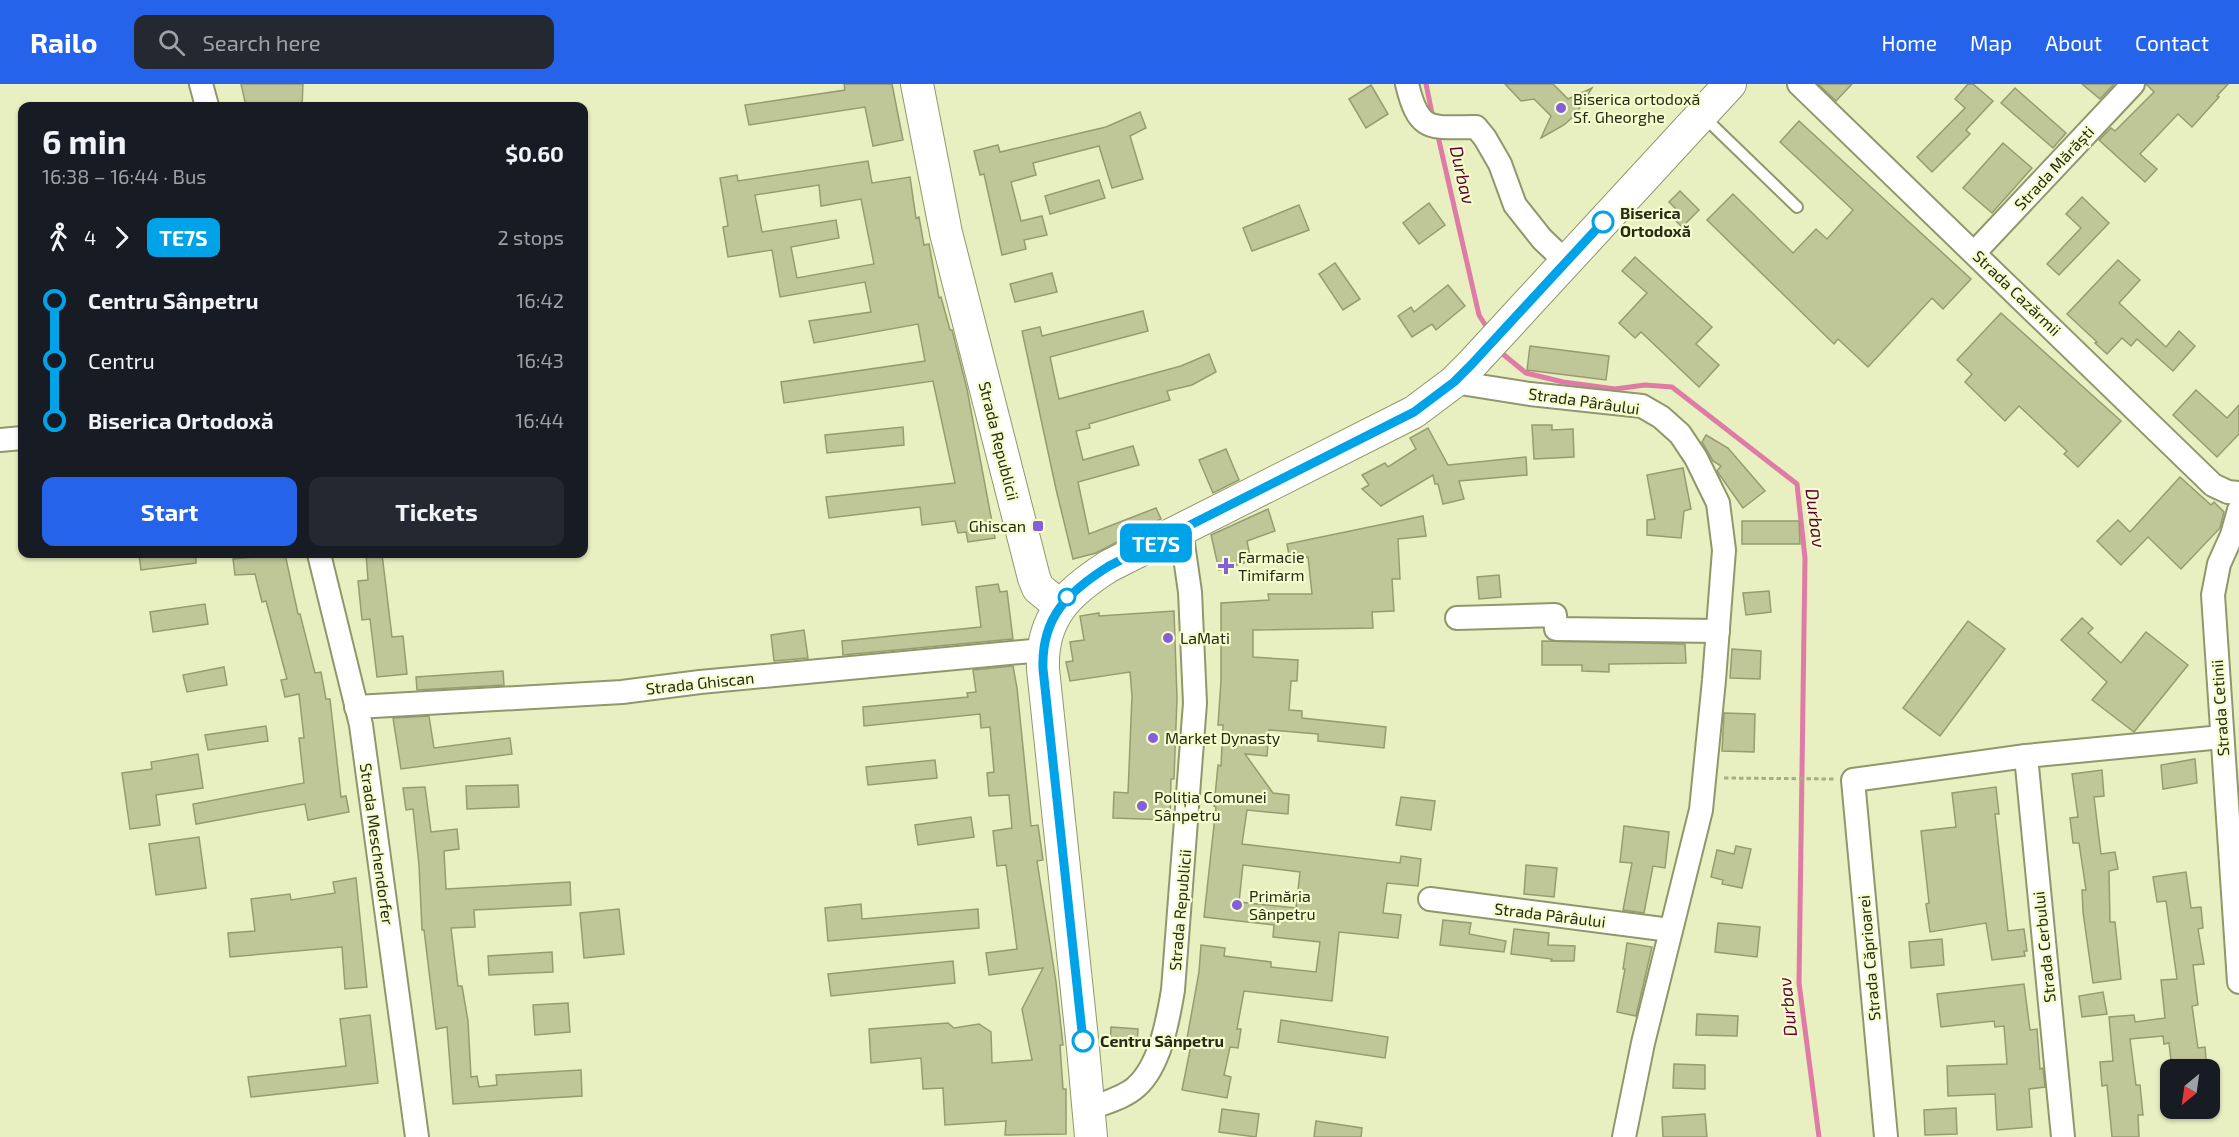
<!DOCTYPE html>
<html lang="en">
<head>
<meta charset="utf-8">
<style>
  :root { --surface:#171b24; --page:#242831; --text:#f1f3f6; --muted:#9ea1a6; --accent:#2563eb }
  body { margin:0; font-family:"Exo 2",sans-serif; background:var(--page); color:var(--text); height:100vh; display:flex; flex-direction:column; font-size:22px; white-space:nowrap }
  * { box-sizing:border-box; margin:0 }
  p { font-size:20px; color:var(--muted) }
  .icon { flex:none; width:33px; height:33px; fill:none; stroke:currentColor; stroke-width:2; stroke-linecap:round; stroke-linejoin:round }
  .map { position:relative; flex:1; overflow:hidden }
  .side { position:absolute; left:18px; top:18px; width:570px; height:456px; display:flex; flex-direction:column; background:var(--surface); border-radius:12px; box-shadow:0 2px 4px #0004 }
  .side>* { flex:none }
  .badge { padding:0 12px; border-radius:9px; font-size:21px; line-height:39px }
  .needle { width:39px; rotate:209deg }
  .controls { position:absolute; left:2160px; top:975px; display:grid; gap:12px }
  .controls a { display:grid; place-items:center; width:60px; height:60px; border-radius:12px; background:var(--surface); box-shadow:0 2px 4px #0004; font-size:30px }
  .map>.badge { position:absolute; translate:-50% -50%; box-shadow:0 0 0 3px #fff }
  .legs { display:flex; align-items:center; gap:9px; height:66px; padding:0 24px; font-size:20px }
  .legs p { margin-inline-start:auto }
  .summary { display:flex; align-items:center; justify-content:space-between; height:102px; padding:0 24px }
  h1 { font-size:33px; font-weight:700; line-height:45px }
  .primary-button { display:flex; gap:12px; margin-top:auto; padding:12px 24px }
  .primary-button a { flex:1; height:69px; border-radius:12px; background:var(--accent); color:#fff; font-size:24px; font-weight:700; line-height:69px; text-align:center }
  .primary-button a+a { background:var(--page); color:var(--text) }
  ul { padding:0 24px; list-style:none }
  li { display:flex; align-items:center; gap:21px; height:60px; font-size:22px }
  li i { display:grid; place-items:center; width:9px; height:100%; margin:0 8px; background:currentColor }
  li i::after { content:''; width:15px; height:15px; margin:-8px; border:4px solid; border-radius:50%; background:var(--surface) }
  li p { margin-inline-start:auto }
  li:first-child i { background:linear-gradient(#0000 50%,currentColor 0) }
  li:last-child i { background:linear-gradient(currentColor 50%,#0000 0) }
  header { display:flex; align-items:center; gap:36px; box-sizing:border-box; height:84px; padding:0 30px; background:var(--accent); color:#fff }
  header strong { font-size:28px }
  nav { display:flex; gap:33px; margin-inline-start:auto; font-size:21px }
  .search { width:420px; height:54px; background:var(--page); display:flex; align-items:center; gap:15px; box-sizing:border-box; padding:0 21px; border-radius:12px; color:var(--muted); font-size:22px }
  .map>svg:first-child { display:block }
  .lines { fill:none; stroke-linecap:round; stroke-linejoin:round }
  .stream { stroke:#de7ca5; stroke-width:5 }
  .building { fill:#bfc698; stroke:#969c6f; stroke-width:1.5; fill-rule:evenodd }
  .lane-casing { stroke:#91976a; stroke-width:14 }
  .street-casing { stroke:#91976a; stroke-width:26 }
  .secondary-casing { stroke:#91976a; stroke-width:34 }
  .path { stroke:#a8ad88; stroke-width:3; stroke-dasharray:4.5 3; stroke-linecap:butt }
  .lane { stroke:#fff; stroke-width:10 }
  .street { stroke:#fff; stroke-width:22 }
  .secondary { stroke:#fff; stroke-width:32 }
  .line-1-casing { stroke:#fff; stroke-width:14 }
  .line-1 { stroke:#00a3e8; stroke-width:9 }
  .poi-dot { fill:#855fd9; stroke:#f5fdcc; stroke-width:2 }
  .stop-1-dot { fill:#fff; stroke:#00a3e8; stroke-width:3 }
  .labels { text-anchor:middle; stroke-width:4.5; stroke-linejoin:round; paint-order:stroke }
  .poi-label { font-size:16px; fill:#282a18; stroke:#f5fdcc; text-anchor:start }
  .street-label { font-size:16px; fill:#282a18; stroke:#f5fdcc }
  .stop-label { font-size:16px; font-weight:bold; fill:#282a18; stroke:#f5fdcc; text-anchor:start }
  .water-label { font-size:18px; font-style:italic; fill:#5d0135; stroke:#f5fdcc }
</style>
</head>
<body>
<header>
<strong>Railo</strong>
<div class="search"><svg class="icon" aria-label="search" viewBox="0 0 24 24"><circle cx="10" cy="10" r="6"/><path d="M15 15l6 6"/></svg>Search here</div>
<nav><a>Home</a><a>Map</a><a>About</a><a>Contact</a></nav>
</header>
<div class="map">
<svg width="2239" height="1053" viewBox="0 0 2239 1053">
  <rect width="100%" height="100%" fill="#e8efc0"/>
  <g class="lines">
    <!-- stream -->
    <g class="stream">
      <polyline points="1426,0 1433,34"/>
      <polyline points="1437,48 1479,231 1489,247"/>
      <polyline points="1500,266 1504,271 1526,289 1563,298 1615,305 1645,301 1672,303 1797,400 1805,474 1799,899 1819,1053"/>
    </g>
  </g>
  <!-- building -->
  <g class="building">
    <polygon points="241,0 303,0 302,22 246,22"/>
    <polygon points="844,0 892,0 903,56 873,62 865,23 749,41 745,21 845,6"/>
    <polygon points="1505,0 1553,0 1568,15 1592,4 1576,30 1564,41 1541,54 1551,32 1534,15 1521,17"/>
    <polygon points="1818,0 1852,0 1836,17"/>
    <polygon points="1968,0 1973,0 1993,17 1966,46 1970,50 1932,88 1917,73 1965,24 1955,15"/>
    <polygon points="2082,0 2114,0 2100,15"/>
    <polygon points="2146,0 2228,0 2217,12 2219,13 2192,43 2178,30 2140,70 2157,85 2145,98 2099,56 2111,44 2115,47 2154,8"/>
    <polygon points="1371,1 1388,30 1366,44 1349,15"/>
    <polygon points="2015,4 2066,49 2053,64 2001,19"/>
    <polygon points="1140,28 1146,44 1130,52 1143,95 1112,104 1099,62 1033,79 1036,91 1011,98 1021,137 1042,132 1047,151 1024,156 1026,165 1002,171 984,90 980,91 974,67 998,61 1000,68 1106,43"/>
    <polygon points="1799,37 1971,195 1943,225 1932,214 1868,283 1838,255 1834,260 1707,136 1733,110 1793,169 1816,145 1827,155 1853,126 1780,58"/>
    <polygon points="2003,59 2032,84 1992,129 1963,104"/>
    <path d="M868,77l4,22 38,-6 6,41 3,-1 5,28 5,-1 10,54 2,-1 9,33h2l15,59 28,149 -27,4 -2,-10 -8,1 -3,-12 -33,4 -2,-18 -91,11 -3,-21 129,-14 -22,-102 -149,22 -3,-21 144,-21 -7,-37 -104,19 -5,-22 62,-9 -6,-30 -85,15 -8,-47 -44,7 -5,-30 5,-1 -8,-48 17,-3 1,6zM819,101l2,21 40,-7 13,65 -77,14 -6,-31 48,-9 -3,-18 -74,12 -7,-37z"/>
    <polygon points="1099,96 1105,114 1050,130 1045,112"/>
    <polygon points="1680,107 1699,126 1682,143 1671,132 1677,126 1669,118"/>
    <polygon points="2082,113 2109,139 2059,191 2047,180 2081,144 2066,130"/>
    <polygon points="1429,119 1445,141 1419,160 1403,139"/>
    <polygon points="1299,121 1309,146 1252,167 1243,144"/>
    <polygon points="1635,173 1712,243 1696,260 1719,281 1699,303 1641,248 1635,254 1619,239 1647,209 1622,187"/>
    <polygon points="2118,176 2140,196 2119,219 2166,263 2179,247 2195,262 2173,287 2137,255 2131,262 2122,254 2107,270 2095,259 2097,258 2067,230"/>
    <polygon points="1335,179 1360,215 1343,226 1319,190"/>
    <polygon points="1052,189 1057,208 1015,218 1010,200"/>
    <polygon points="1448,201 1465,222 1436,246 1432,240 1412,253 1398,232 1411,223 1414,228"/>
    <polygon points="1143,227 1148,247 1050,273 1059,315 1181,282 1209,270 1216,288 1192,301 1167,307 1170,316 1089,340 1090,344 1076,347 1083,376 1133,362 1139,381 1078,398 1089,450 1156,424 1161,435 1096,469 1073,475 1056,405 1022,247 1040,243 1042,252"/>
    <polygon points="2001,229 2121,337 2078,383 2064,370 2067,367 2019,322 2005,337 1965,298 1972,290 1957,276"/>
    <polygon points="1530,262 1609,272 1606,296 1527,286"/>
    <polygon points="2196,306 2227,334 2239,321 2239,350 2217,373 2173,331"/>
    <polygon points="1532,341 1552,341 1552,346 1573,345 1574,373 1534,375"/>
    <polygon points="903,343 904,361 827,369 825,351"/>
    <polygon points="1428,344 1448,381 1526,373 1527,391 1459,397 1464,415 1443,420 1438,400 1435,400 1433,391 1381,422 1362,405 1369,401 1362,391 1385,379 1388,383 1416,365 1410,354"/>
    <polygon points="1706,351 1728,364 1765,407 1743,424 1719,390 1717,387 1721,382 1713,377 1702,358"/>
    <polygon points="1226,365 1239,396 1213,409 1199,376"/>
    <polygon points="1683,384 1691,425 1684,427 1681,454 1647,451 1647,436 1655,435 1647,391"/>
    <polygon points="2180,393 2211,421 2214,418 2224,428 2220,444 2181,485 2148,453 2121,481 2097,457 2118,436 2130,448"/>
    <polygon points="1268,425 1275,447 1247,457 1251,477 1219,486 1211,451"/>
    <path d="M1423,432l3,20 -28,3 2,40h-8l2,32 -22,1 1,16 -120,2v27l45,3 -1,21h-6l-2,29 13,1v7l84,9 -2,21 -66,-7v-7l-49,-4 -2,26 -22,-2 28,39 16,2 -1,19 -41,-4 -5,34 158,19 1,-7 20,3 -3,27 -31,-3 -4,30 18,2 -3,23 -59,-6 -7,69 -88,-10 -7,38h4l-3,19 -8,-1 -6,28 7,2 -4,21 -45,-8 9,-45 -5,-1 13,-72 2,-27 24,3 -1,8 47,6v5l45,5 4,-30 -47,-5 1,-12 -70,-8 12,-110 -2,-1 4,-41 3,1 2,-41h-5l3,-44v-78l48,-3 -1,-6h44l-4,-37 -18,4 -3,-17zM1243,781l57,7 -4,36 -57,-6z"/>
    <polygon points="1742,437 1799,437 1800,460 1742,460"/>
    <polygon points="139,470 196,470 196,479 141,486"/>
    <polygon points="285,470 298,530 300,530 315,589 321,588 326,615 330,615 341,713 346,712 349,728 308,736 305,720 196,740 193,720 304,699 299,654 304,654 299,610 285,613 281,596 287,595 266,517 262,518 255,490 235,491 233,475"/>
    <polygon points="366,470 382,470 392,553 403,552 407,590 377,593 370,535 362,536 358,497 368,496"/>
    <polygon points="1499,491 1501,513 1479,515 1477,493"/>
    <polygon points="998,500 1000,508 1007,507 1013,555 843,571 842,557 981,543 976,503"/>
    <polygon points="1769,507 1771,528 1746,531 1743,509"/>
    <polygon points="205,520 208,540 153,548 150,528"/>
    <polygon points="1174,527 1177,614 1174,695 1171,695 1170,736 1113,734 1114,708 1128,709 1132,612 1130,588 1070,597 1066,578 1073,577 1070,558 1084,556 1080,532 1099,529 1099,532"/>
    <polygon points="2082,534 2093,544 2088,549 2121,579 2146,548 2188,581 2134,648 2092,616 2107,598 2061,556"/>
    <polygon points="1968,537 2005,565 1940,652 1903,624"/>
    <polygon points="804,546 808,574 774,577 771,551"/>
    <polygon points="1542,557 1685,560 1686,579 1609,580 1609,588 1582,587 1582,581 1542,581"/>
    <polygon points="1732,565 1761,567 1760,595 1730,594"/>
    <polygon points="1013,582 1017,604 1031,742 1038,741 1043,776 1037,777 1056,898 1063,961 1060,961 1063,1005 1066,1005 1066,1050 1005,1051 1006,1037 945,1041 943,1004 923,1005 921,974 871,979 869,945 948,939 954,944 979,940 991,948 992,979 1032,976 1022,925 1043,884 989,891 986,869 1017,865 1006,781 997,782 993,747 1012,744 1009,711 989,712 987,689 994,688 990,643 981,644 980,630 864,642 863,623 968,613 967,609 976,608 973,586"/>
    <polygon points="224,583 227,601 187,608 183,591"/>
    <polygon points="503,587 504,601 417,606 416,593"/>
    <polygon points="1724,629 1755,630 1754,668 1722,667"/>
    <polygon points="429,632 434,664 510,654 512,670 401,685 393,634"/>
    <polygon points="266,642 268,657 208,666 205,651"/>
    <polygon points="198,670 203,704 156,711 160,741 130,745 122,689 152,685 151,678"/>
    <polygon points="2195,675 2197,699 2163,705 2161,681"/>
    <polygon points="935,676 937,694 868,701 866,683"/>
    <polygon points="2102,686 2104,712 2094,713 2101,770 2115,768 2118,785 2109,787 2110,838 2115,838 2121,895 2093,899 2083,828 2082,806 2086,806 2079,759 2073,759 2070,734 2078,733 2072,690"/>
    <polygon points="518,701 519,723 467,725 466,702"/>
    <polygon points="425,703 431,748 457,745 459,765 444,767 446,805 570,798 571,821 474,826 475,843 451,844 458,902 462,902 468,937 471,993 477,992 479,1003 497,1001 496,991 581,986 582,1012 453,1020 447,943 436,945 424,846 422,846 419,781 413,725 406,726 403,704"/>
    <polygon points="1996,703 1999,730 1995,730 2008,847 2024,845 2027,867 2024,867 2025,872 1992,876 1986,839 1930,848 1926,820 1929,819 1921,747 1956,743 1952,709"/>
    <polygon points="1401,713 1435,717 1431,746 1396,741"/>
    <polygon points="971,733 974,753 918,761 915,741"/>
    <polygon points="1624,742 1669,748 1665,784 1653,782 1644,829 1623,826 1632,779 1620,778"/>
    <polygon points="199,753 206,804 156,811 149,760"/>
    <polygon points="1736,762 1751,765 1742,804 1722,800 1723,796 1711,793 1717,766 1734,770"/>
    <polygon points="1526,781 1557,784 1554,813 1524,810"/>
    <polygon points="2186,788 2191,824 2201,823 2203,844 2198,845 2204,880 2193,881 2198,921 2192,922 2198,964 2205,963 2207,986 2172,986 2169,959 2164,960 2163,952 2130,955 2136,1001 2140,1001 2143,1031 2138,1031 2139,1053 2112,1053 2107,1001 2102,1002 2100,978 2113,977 2109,933 2134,931 2135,938 2165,934 2161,896 2177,895 2166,817 2157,818 2153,793"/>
    <polygon points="356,794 367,903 345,905 342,863 230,873 228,849 255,847 251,815 290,810 291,816 335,809 333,798"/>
    <polygon points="861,820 862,835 978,825 979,844 828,857 825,824"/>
    <polygon points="619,825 624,870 584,874 580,829"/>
    <polygon points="1443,836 1471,839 1469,850 1506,857 1504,868 1440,861"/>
    <polygon points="1718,839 1760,843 1757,873 1715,868"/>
    <polygon points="1514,845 1549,849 1548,861 1575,862 1574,877 1551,877 1552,875 1511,870"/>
    <polygon points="1942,855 1944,881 1911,884 1909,858"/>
    <polygon points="1627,859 1652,863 1636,932 1617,928 1625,885 1623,885"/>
    <polygon points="552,868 553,888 489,891 488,872"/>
    <polygon points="953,877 955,899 831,912 828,890"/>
    <polygon points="2024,900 2030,946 2037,945 2040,985 2043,984 2045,1003 2029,1005 2032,1043 1997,1046 1995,1010 1948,1012 1947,982 2007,980 2004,942 1995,943 1994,937 1941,943 1937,910"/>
    <polygon points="2103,908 2107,930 2082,933 2079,912"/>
    <polygon points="568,919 570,948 535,951 533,921"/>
    <polygon points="1697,930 1738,932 1737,952 1696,951"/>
    <polygon points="370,931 378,999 251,1013 248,993 346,982 340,935"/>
    <polygon points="1281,936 1388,953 1385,974 1278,958"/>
    <polygon points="1111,943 1138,945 1137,962 1110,960"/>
    <polygon points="1674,980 1705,981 1705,1005 1673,1004"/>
    <polygon points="1956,1024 1957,1050 1925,1051 1924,1026"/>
    <polygon points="1222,1025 1259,1030 1256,1053 1219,1048"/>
    <polygon points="1705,1030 1707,1053 1663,1053 1662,1033"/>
    <polygon points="1316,1037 1362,1044 1361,1053 1314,1053"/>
  </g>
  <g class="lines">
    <!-- lane casing -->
    <g class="lane-casing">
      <polyline id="lane" points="1704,33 1797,123"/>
    </g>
    <!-- street casing -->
    <g class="street-casing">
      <g id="street">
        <polyline points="201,0 207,22"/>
        <path d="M1407,0c12,50 24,43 69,43l9,11 15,26 15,41 27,34 24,23"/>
        <polyline points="1799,0 2213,401 2228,408 2239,409"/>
        <polyline points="1975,168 2133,0"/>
        <polyline points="1454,298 1530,310 1642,322 1661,333 1680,350 1696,374 1718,419 1724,466 1714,596 1701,726 1643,959 1624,1053"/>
        <polyline points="0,356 22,354"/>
        <polyline points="2239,426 2232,451 2219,480 2213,511 2239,898"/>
        <polyline points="319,470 361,641 417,1053"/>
        <polyline points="1457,534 1555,531 1556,545 1718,547"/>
        <polyline points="356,623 622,608 700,598 1042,566"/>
        <polyline points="2026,672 2063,1053"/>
        <polyline points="1430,815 1670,846"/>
        <path d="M1089,1025c14,-6 35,-11 47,-22 24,-21 32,-67 37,-97l22,-287 -5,-111 -9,-62"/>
        <polyline points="1886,1053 1853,696 2026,672 2222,653"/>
      </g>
    </g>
    <!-- secondary casing -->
    <g class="secondary-casing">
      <g id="secondary">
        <polyline points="917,0 946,149 1034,494 1038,504 1060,522"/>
        <path d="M1091,1053l-8,-89 -40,-379c-2,-52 25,-77 66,-103l305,-154 40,-30 17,-17 259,-281"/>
      </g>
    </g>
    <!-- path -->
    <polyline class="path" points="1724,694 1835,695"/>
    <!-- lane -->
    <use href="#lane" class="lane"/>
    <!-- street -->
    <use href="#street" class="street"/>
    <!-- secondary -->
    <use href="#secondary" class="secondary"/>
  </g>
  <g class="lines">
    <!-- line-1 casing -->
    <g class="line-1-casing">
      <path id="line-1" d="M1083,957l-40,-372c-2,-52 25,-77 66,-103l305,-154 40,-30 17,-17 132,-143"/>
    </g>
    <!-- line-1 -->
    <use href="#line-1" class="line-1"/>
  </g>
  <!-- markers -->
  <g class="poi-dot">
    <circle cx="1561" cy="24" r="6"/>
    <rect x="1032" y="436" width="12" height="12" rx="3"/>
    <path d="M1223 473h6v6h6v6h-6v6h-6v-6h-6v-6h6z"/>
    <circle cx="1168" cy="554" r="6"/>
    <circle cx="1153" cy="654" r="6"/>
    <circle cx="1142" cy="722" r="6"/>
    <circle cx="1237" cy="821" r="6"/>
  </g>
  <g class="stop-1-dot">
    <circle cx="1603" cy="138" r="10"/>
    <circle cx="1067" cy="513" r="8"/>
    <circle cx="1083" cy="957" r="10"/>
  </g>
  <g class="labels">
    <!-- poi labels -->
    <g class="poi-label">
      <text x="1573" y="21">Biserica ortodoxă<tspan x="1573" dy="18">Sf. Gheorghe</tspan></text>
      <text x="1026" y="448" text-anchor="end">Ghiscan</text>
      <text x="1238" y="479">Farmacie<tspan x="1238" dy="18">Timifarm</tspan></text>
      <text x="1180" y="560">LaMati</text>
      <text x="1165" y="660">Market Dynasty</text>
      <text x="1154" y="719">Poliția Comunei<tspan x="1154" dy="18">Sânpetru</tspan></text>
      <text x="1249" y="818">Primăria<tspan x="1249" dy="18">Sânpetru</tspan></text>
    </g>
    <!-- street labels -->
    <g class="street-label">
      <text transform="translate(2054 84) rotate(-47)" y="6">Strada Mărăști</text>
      <text transform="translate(2017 209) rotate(44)" y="6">Strada Cazărmii</text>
      <text transform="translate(1584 317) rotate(8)" y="6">Strada Pârâului</text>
      <text transform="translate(999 357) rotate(76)" y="6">Strada Republicii</text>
      <text transform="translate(700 599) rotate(-6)" y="6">Strada Ghiscan</text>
      <text transform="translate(2220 624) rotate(-94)" y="6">Strada Cetinii</text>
      <text transform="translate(377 760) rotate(82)" y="6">Strada Meschendorfer</text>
      <text transform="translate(1180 826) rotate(-85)" y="6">Strada Republicii</text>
      <text transform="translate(1550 831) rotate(7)" y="6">Strada Pârâului</text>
      <text transform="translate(2044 863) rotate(-96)" y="6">Strada Cerbului</text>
      <text transform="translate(1869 874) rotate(-95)" y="6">Strada Căprioarei</text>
    </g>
    <!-- stop labels -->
    <g class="stop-label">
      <text x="1620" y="135">Biserica<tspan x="1620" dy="18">Ortodoxă</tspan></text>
      <text x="1100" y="963">Centru Sânpetru</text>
    </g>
    <!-- water labels -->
    <g class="water-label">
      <text transform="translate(1462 91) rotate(77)" y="6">Durbav</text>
      <text transform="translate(1815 434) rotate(83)" y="6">Durbav</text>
      <text transform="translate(1788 923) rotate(-96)" y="6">Durbav</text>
    </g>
  </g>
</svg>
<div class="controls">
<a><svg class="needle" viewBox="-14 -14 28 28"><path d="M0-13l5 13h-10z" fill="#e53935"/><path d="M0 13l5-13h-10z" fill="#9ea1a6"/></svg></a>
</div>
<b class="badge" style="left:1156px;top:459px;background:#00a3e8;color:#fff">TE7S</b>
<section class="side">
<div class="summary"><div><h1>6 min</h1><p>16:38 – 16:44 · Bus</p></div><b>$0.60</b></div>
<div class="legs"><svg class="icon" aria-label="walk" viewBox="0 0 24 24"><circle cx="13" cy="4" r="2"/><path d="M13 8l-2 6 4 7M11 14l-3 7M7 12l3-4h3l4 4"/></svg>4<svg class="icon" aria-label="forward" viewBox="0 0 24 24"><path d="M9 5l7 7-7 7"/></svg><b class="badge" style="background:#00a3e8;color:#fff">TE7S</b><p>2 stops</p></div>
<ul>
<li><i style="color:#00a3e8"></i><b>Centru Sânpetru</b><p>16:42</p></li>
<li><i style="color:#00a3e8"></i><span>Centru</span><p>16:43</p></li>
<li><i style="color:#00a3e8"></i><b>Biserica Ortodoxă</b><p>16:44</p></li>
</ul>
<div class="primary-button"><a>Start</a><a>Tickets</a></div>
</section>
</div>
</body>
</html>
